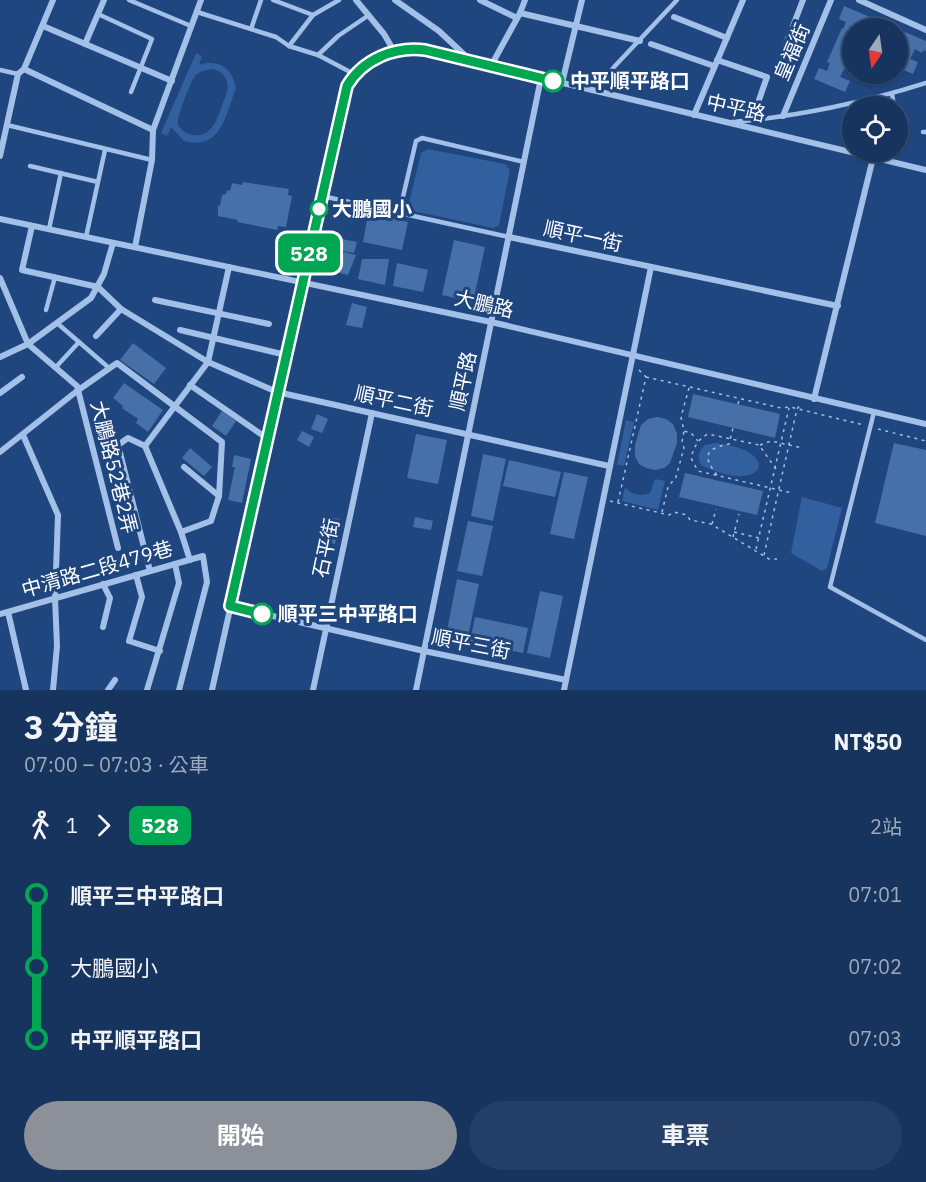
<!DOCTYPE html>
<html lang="zh-TW">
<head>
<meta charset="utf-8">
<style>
  :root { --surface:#17345e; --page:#243f67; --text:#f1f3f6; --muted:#9eaabc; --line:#364f73; --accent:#8c9099 }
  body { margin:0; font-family:"IBM Plex Sans","Noto Sans TC",sans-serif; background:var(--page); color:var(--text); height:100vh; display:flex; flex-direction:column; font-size:22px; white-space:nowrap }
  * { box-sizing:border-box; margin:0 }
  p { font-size:20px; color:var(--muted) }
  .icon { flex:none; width:33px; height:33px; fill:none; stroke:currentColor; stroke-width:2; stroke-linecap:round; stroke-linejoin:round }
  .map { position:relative; height:690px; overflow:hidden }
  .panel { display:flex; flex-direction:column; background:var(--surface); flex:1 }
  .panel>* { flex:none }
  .badge { padding:0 12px; border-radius:9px; font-size:21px; line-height:39px }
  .needle { width:39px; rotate:193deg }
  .controls { position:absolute; left:842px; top:18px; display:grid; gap:12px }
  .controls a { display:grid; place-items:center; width:66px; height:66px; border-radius:50%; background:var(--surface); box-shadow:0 2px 4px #0004,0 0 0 2px var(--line); font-size:30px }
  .map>.badge { position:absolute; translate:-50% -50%; box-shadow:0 0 0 3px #fff }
  .legs { display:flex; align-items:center; gap:9px; height:66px; padding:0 24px; font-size:20px }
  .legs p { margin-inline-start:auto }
  .summary { display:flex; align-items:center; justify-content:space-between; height:102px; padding:0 24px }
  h1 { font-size:33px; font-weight:700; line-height:45px }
  .primary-button { display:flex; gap:12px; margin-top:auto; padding:12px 24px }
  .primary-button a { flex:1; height:69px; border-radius:36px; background:var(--accent); color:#fff; font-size:24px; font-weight:700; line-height:69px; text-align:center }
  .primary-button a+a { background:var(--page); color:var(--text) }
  ul { padding:0 24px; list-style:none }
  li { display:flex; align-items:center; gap:21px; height:72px; font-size:22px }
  li i { display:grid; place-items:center; width:9px; height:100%; margin:0 8px; background:currentColor }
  li i::after { content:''; width:15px; height:15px; margin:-8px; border:4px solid; border-radius:50%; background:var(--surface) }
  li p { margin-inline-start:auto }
  li:first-child i { background:linear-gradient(#0000 50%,currentColor 0) }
  li:last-child i { background:linear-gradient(currentColor 50%,#0000 0) }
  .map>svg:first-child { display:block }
  .green { fill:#325f9d; fill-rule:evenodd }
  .building { fill:#4770a8 }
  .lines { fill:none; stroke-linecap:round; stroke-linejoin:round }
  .path { stroke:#a3c0e8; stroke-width:1.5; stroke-dasharray:3 4.5; stroke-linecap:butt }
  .lane { stroke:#a3c0e8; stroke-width:4.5 }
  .street { stroke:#a3c0e8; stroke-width:6 }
  .line-1-casing { stroke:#fff; stroke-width:14 }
  .line-1 { stroke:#00a651; stroke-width:9 }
  .stop-1-dot { fill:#fff; stroke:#00a651; stroke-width:3 }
  .labels { text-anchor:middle; stroke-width:6; stroke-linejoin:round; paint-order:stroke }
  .street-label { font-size:20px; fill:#fff; stroke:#1f467e }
  .stop-label { font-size:20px; font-weight:bold; fill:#fff; stroke:#1f467e; text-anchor:start }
</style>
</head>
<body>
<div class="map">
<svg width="926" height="690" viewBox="0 0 926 690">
  <rect width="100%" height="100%" fill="#1f467e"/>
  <!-- green -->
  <g class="green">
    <path d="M196,53l6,3 -3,9c19,-6 33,2 37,23 -11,28 -14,62 -52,53l-13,-14 -4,9 -6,-3zM212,69c12,2 18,12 15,23 -7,16 -11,47 -34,43 -6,-1 -13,-5 -15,-11 -2,-6 13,-43 17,-48 4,-5 12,-6 17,-7z"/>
    <polygon points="428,149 505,164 510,170 499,225 493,228 413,211 409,203 421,153"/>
    <polygon points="626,420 634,422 624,466 617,465"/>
    <path d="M716,443c69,8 48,54 -15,22 -4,-9 -3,-13 4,-20z"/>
    <path d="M655,479l10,2 -7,29 -36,-9 3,-14c6,8 17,10 25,6z"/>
    <polygon points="802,497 842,508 827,568 822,571 791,553"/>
  </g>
  <!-- building -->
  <g class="building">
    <polygon points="844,6 926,41 926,51 923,50 922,53 915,49 910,59 918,62 913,74 897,67 897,51 899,45 897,44 897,28 852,28 852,63 848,71 844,69 840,77 850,81 845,92 814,79 819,68 827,71 830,63 827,62 842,28 843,29 846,22 839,19"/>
    <polygon points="243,182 289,189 288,195 292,196 286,227 278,226 277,230 237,222 238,220 218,216 218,205 220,206 222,195 226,194 227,190 230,191 232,183 242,185"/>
    <polygon points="368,214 408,222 402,250 363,242"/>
    <polygon points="327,236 357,242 354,253 338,250 334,272 320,269"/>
    <polygon points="454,240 485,247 473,302 442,295"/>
    <polygon points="344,252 356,255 348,275 336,272"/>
    <polygon points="362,259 389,259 385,285 358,279"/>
    <polygon points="397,263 428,270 423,292 393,286"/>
    <polygon points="352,303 367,307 362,328 346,325"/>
    <polygon points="133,343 166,368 154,384 120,360"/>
    <polygon points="124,383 163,410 148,432 136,423 138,419 122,408 123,406 113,398"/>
    <polygon points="693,394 780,414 775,438 688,417"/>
    <polygon points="222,411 236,421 226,436 212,426"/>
    <polygon points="317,414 328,419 322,433 311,429"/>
    <polygon points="657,417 666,419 673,424 677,434 677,443 670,463 664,468 655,470 646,468 639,464 635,456 635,445 641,425 648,419"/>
    <polygon points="302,431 314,437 309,447 297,440"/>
    <polygon points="416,434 447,440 438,484 407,478"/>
    <polygon points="894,443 926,450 926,536 875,523"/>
    <polygon points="190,448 212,467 204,476 182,458"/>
    <polygon points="483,454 506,459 493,521 471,516"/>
    <polygon points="234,455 251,459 242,503 228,500 235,467 232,467"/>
    <polygon points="509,460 561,472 555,497 503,486"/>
    <polygon points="564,472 588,477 574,539 550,534"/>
    <polygon points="685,473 763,491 757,515 679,497"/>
    <polygon points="323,516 340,519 335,544 318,540"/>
    <polygon points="415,517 433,521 431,530 413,527"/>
    <polygon points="468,521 493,526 482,576 457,571"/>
    <polygon points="457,579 479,584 467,641 446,636"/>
    <polygon points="540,591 563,596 550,658 527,653"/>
    <polygon points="475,617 528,628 523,653 470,642"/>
  </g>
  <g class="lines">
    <!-- path -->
    <g class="path">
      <polyline points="646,377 781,408 790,407 864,425"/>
      <polyline points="689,388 681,417 684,431 691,433 698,441"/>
      <polyline points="738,404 739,399"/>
      <polyline points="878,429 926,441"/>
      <polyline points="760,445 771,441 803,448"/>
      <path d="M776,469l-17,-24 -51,-11c-10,5 -14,13 -17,24l7,13 94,22"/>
      <path d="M717,475c-15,-19 -12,-26 12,-31l4,-16"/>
      <polyline points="610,501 669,515 674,512 687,515 690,520 711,524 769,559 777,559"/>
      <polyline points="618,502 646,377 639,370"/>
      <polyline points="662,512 668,487 676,477 684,448 682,442 684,431"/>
      <polyline points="712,524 716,509"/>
      <polyline points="734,532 759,538"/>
      <polyline points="733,537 739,514"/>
      <polyline points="756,549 789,408"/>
      <polyline points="764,555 797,409 801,404"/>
    </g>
    <!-- lane -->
    <g class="lane">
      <polyline points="129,0 191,26"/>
      <polyline points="273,0 313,15"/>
      <polyline points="197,12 276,37 289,46 318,55 354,74"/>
      <polyline points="98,14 152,39 131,92"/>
      <polyline points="251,29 261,0"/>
      <polyline points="289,46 313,15 339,0"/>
      <polyline points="318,55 338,36 369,15"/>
      <polyline points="0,70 18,74"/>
      <polyline points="596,91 614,67 677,0"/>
      <polyline points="892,94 894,106"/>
      <path d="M732,122c62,-5 135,-20 194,-39"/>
      <polyline points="897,122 899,135"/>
      <polyline points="7,125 152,160"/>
      <polyline points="923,132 926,132"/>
      <polyline points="30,166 98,182"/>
      <polyline points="322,196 509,237"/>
      <polyline points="399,214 416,141 422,138 524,162"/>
      <polyline points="49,229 61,173"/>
      <polyline points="86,237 105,150"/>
      <polyline points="46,310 55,277"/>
      <polyline points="57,323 109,368"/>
      <polyline points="56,367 79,342"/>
      <polyline points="874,412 830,587 926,640"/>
    </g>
    <!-- street -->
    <g class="street">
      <polyline points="356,0 384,34 394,51"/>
      <polyline points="395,0 439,31 470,60"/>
      <polyline points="480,0 517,18"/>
      <polyline points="859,0 926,30"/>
      <polyline points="520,13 640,41"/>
      <polyline points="674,17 727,38"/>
      <polyline points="43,26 172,81"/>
      <polyline points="85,44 104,0"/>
      <polyline points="651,44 714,66"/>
      <polyline points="784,49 803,0"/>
      <polyline points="717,60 767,77 752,120"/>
      <polyline points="491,66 520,13 525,0"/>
      <polyline points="24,69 153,130"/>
      <polyline points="562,83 582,0"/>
      <polyline points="694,115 743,0"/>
      <polyline points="783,116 831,0"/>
      <polyline points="0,156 18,74 24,69 53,0"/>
      <polyline points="0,219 491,322 926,424"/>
      <polyline points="32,226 22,270 98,287 121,309 96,336"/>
      <polyline points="509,237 838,306"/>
      <polyline points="135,247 152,160 153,130 201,0"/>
      <polyline points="0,278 28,344 77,386 118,548"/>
      <polyline points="155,300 269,324"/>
      <polyline points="121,309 208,362 277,392 609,466"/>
      <polyline points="180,330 286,355"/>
      <polyline points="0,357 28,344 91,298 104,274 113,243"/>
      <polyline points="190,385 268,439"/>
      <polyline points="0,393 22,377"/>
      <polyline points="814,399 873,158"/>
      <polyline points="23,435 58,515 55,598 57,646 53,690"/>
      <polyline points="145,446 208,362 229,267"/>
      <polyline points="145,446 128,438 118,445 150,571"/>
      <polyline points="145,446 181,532 190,560"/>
      <polyline points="0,452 77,391 117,363 222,442 219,496 211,521 181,532"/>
      <polyline points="184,467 219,496"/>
      <polyline points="136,575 142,597 129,641 160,651"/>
      <polyline points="230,606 424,651 566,680"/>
      <polyline points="8,612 26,690"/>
      <polyline points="0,614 203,556 207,582 179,690"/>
      <polyline points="103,627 110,598 103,584"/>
      <polyline points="108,690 115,680"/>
      <polyline points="147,690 179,583 175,564"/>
      <path d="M212,690l133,-597c12,-32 48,-47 80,-43l501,120"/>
      <polyline points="313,690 372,413"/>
      <polyline points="416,690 541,78"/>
      <polyline points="564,690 651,267"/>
    </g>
  </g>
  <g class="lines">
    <!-- line-1 casing -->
    <g class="line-1-casing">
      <path id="line-1" d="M262,614l-32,-8 117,-520c16,-27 48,-40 78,-36l128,31"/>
    </g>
    <!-- line-1 -->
    <use href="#line-1" class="line-1"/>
  </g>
  <!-- markers -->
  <g class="stop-1-dot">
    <circle cx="553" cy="81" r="10"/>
    <circle cx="319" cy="209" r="8"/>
    <circle cx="262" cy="614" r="10"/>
  </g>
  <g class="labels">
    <!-- street labels -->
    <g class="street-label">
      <text transform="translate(792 52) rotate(-67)" y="7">皇福街</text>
      <text transform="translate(736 108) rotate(13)" y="7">中平路</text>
      <text transform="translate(583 236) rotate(12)" y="7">順平一街</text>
      <text transform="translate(484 304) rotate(13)" y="7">大鵬路</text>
      <text transform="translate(463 381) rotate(-78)" y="7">順平路</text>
      <text transform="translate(394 401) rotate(12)" y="7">順平二街</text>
      <text transform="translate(114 467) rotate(76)" y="7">大鵬路52巷2弄</text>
      <text transform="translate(326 548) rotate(-78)" y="7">石平街</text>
      <text transform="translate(97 569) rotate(-16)" y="7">中清路二段479巷</text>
      <text transform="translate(471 644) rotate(11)" y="7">順平三街</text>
    </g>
    <!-- stop labels -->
    <g class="stop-label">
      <text x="570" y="88">中平順平路口</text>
      <text x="332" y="216">大鵬國小</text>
      <text x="278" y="621">順平三中平路口</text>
    </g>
  </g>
</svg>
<div class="controls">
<a><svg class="needle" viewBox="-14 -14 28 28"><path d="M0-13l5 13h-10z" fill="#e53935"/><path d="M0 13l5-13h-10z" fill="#9eaabc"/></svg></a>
<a><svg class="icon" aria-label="locate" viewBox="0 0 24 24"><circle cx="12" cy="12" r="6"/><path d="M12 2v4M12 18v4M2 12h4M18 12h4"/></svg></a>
</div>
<b class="badge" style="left:309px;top:253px;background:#00a651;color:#fff">528</b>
</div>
<section class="panel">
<div class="summary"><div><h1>3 分鐘</h1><p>07:00 – 07:03 · 公車</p></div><b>NT$50</b></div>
<div class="legs"><svg class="icon" aria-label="walk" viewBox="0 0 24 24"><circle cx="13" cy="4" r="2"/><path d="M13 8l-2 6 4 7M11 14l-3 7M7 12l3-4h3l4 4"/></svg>1<svg class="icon" aria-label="forward" viewBox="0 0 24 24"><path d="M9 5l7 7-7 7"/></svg><b class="badge" style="background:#00a651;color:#fff">528</b><p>2站</p></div>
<ul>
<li><i style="color:#00a651"></i><b>順平三中平路口</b><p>07:01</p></li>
<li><i style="color:#00a651"></i><span>大鵬國小</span><p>07:02</p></li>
<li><i style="color:#00a651"></i><b>中平順平路口</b><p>07:03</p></li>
</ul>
<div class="primary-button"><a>開始</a><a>車票</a></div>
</section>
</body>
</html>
